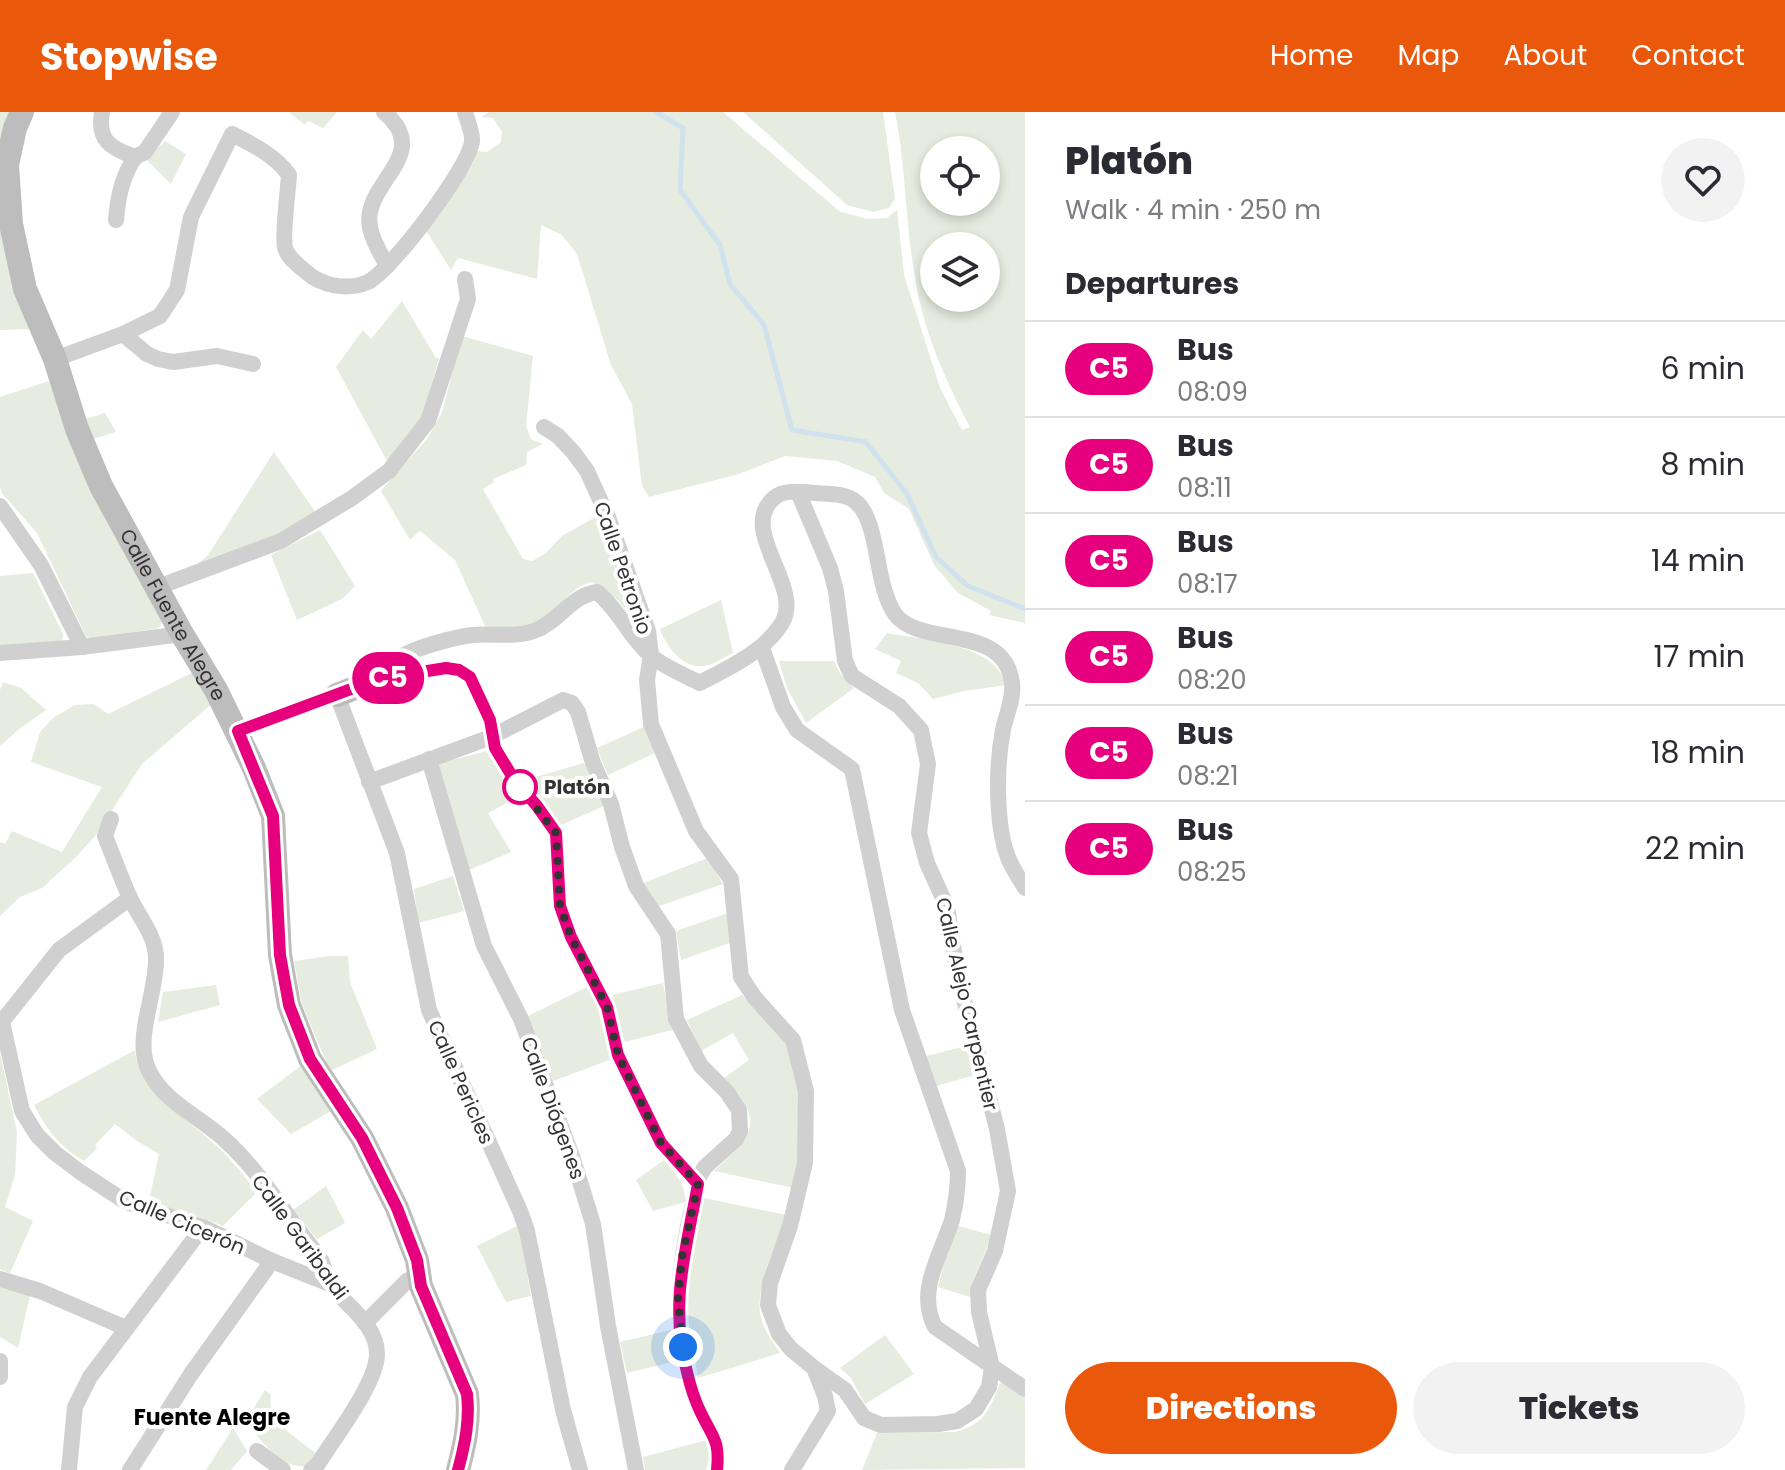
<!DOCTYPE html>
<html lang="en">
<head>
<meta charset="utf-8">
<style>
  :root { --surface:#fff; --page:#f2f2f3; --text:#2b2b33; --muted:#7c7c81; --line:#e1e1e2; --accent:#ea580c }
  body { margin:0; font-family:Poppins,sans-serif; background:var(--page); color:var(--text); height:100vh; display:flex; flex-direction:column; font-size:30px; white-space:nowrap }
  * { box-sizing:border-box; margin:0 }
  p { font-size:26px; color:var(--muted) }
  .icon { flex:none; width:44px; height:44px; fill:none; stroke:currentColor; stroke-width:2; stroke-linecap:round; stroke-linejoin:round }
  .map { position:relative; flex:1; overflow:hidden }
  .side { display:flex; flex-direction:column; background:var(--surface); width:760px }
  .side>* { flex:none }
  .badge { padding:0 16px; border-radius:26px; font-size:28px; line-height:52px }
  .buttons { position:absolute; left:920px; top:24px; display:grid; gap:16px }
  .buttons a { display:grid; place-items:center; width:80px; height:80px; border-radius:50%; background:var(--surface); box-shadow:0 4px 12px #0003; font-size:40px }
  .you { position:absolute; width:40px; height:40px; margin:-20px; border:6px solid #fff; border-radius:50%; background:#1a73e8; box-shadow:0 0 0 12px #1a73e833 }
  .map>.badge { position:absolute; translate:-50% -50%; box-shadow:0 0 0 4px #fff }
  h2 { padding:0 40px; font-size:30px; line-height:72px }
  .round { display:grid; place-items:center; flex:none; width:84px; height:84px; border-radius:42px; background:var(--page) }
  .overview { display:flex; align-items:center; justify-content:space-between; height:136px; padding:0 40px }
  h1 { font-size:38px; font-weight:800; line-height:60px }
  .primary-button { display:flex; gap:16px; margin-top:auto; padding:16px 40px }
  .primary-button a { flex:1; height:92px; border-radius:48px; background:var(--accent); color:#fff; font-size:32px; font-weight:800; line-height:92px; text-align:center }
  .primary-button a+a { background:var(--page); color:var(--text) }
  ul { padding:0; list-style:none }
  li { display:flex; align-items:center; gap:24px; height:96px; padding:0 40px; border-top:2px solid var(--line) }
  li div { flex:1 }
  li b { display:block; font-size:30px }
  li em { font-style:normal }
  li .badge { min-width:88px; font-weight:700; text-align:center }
  header { display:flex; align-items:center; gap:48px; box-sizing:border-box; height:112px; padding:0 40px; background:var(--accent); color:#fff }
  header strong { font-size:38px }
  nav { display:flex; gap:44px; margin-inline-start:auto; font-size:28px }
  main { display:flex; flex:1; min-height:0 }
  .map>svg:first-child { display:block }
  .green { fill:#e6ecdf; fill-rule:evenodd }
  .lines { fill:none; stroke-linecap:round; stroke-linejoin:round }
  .stream { stroke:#cfe2ee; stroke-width:5 }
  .street { stroke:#d0d0d0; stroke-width:16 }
  .secondary { stroke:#bdbdbd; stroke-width:24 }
  .line-casing { stroke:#fff; stroke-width:18 }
  .line { stroke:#e6007e; stroke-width:12 }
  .walk { stroke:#333; stroke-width:8; stroke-dasharray:0 14.4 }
  .stop-dot { fill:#fff; stroke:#e6007e; stroke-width:4 }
  .labels { text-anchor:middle; stroke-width:8; stroke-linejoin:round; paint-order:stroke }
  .street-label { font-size:20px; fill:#333; stroke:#fff }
  .stop-label { font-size:20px; font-weight:bold; fill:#333; stroke:#fff; text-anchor:start }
  .neighbourhood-label { font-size:22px; font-weight:bold; fill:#000; stroke:#fff }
</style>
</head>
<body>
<header>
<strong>Stopwise</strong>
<nav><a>Home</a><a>Map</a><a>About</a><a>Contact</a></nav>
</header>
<main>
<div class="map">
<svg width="1025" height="1358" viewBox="0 0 1025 1358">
  <rect width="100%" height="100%" fill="#fff"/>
  <!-- green -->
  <g class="green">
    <path d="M0,0h13c-6,59 -13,127 2,184 5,11 12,22 17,33l-32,1z"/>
    <polygon points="289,0 337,0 323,16 308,9 305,13"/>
    <path d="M489,0h234l116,99 28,8 20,-1 10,-8 7,65 36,113 22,42 8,-3c-25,-47 -47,-97 -55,-150 -10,-55 -9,-111 -20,-165h130v511l-36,-8 2,-4 -33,-18 -24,-28 -25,-56 -25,-16 -9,-16 -38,-16 -52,-5 -46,18 -90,23 -7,-11 -10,-82 -21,-39 -34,-111 -15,-19 -21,-10 -4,54 -79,-21 -7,12 -26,-41 48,-66 2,-12 12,1 14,-10 1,-10 -9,-14 -12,-1zM934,38h52v52h-52zM934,134h52v52h-52z"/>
    <polygon points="743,0 883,0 895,87 889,96 873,100 847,93"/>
    <polygon points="165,29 186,42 171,72 146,47"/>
    <polygon points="402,189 436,246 439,246 422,305 387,349 336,255 363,218 371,227"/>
    <path d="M462,224l71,20 -7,70 5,13 12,5 -16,8 -1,13 -33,14 1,3 -11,7 40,70 9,2 14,-8 16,-17 37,-21 41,118 -21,-32 -27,-19c-26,6 -33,31 -56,41 -16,7 -35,5 -51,3l-30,-66 -35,-29 -10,9 -29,-49 46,-52 15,-27z"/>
    <polygon points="49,269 163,508 159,516 92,527 86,524 37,421 2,381 0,375 0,285"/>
    <polygon points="105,301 116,320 90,328 85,307"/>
    <polygon points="274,340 316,401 286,421 196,453 208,443"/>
    <polygon points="320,418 355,474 342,487 297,508 271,443"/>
    <polygon points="33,461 63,522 62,529 0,535 0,464"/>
    <path d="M721,488l12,53c-8,4 -16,9 -24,12 -24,7 -42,-17 -49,-36z"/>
    <path d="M887,521c36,7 108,10 119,52l-42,6 -31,8 -15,-16 -22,-10 5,-12 -26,-12z"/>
    <polygon points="779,549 834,549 839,560 854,576 806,611 787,576"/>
    <polygon points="196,559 215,589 142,652 96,723 75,746 42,776 20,785 0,804 0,730 5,732 12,719 62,740 102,675 31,650 40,620 53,606 75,593 94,592 108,602"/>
    <polygon points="3,570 21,576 46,598 19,617 0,634 0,578"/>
    <polygon points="644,615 655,641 608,663 597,636"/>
    <polygon points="487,639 516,686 488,701 511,740 469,758 439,654 440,651"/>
    <polygon points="584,651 604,694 559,714 525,668"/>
    <polygon points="708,746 723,772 659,794 643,771"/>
    <polygon points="453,764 464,799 418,811 414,777"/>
    <polygon points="728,801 730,831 681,848 676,819"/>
    <polygon points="330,844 348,844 350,870 377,937 330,959 302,892 294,849"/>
    <polygon points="663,871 672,918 625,930 612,883"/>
    <polygon points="216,873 220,893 158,910 163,880"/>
    <polygon points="589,874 599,896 612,947 553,969 528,904"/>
    <path d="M742,883c14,17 37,31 46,51 16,35 15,105 6,142l-80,-17c40,-36 52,-50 10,-93l25,-18 -16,-27 -32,18 -14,-31z"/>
    <polygon points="966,934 975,963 936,974 926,944"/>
    <path d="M135,938c2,44 62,74 89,103 12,12 22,26 33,39l-34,34c-24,-11 -50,-15 -74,-25l10,-47 -22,-13 -22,-17 -20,21 2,3 -13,13c-24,-14 -37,-31 -50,-56z"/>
    <polygon points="0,941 17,1020 15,1063 5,1095 33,1109 10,1161 0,1157"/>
    <polygon points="303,952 331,999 291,1022 257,987"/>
    <path d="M664,1048c11,13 22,24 21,42l-32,9 -17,-31z"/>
    <polygon points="326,1074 345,1111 317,1127 293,1098"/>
    <path d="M704,1086l82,17c-9,27 -30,70 -26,98 2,15 12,28 20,40l-82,25 -13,-77 4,-42z"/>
    <polygon points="519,1113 531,1184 506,1190 477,1134"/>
    <polygon points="958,1114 992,1123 972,1171 970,1185 938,1175 950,1129"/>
    <polygon points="0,1175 30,1183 18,1236 0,1225"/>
    <polygon points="671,1218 676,1249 627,1261 620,1230"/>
    <polygon points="885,1223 914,1262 865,1292 851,1266 840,1256"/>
    <path d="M1000,1271h5l20,15v70l-163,2 15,-37 78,-1c30,-8 35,-23 45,-49z"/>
    <path d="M265,1278l6,5c-6,26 30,46 47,60l-11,11c-27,4 -46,-27 -62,-44z"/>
    <polygon points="233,1316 247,1339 231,1358 206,1358"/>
    <polygon points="707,1328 712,1338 706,1358 645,1358 643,1345"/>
  </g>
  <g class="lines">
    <!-- stream -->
    <polyline class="stream" points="656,0 683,16 680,78 720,133 730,172 764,213 792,318 866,330 907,382 936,445 968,474 1025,497"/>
    <!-- street -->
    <g class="street">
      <path d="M102,0c-5,28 8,36 33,45l10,-5 27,-40"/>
      <path d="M384,0c45,38 -7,64 -14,100 -4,19 9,38 17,54"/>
      <path d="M116,108c2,-24 6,-43 19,-63"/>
      <polyline points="123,222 147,242 158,247 173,250 217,244 253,252"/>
      <path d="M55,247l68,-25 37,-18 17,-26 14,-73 41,-83c20,10 44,22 57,41 -1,17 -7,59 -4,73 3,10 13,17 20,23 16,15 42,20 63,11 23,-11 102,-115 104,-141 1,-8 -5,-21 -7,-29"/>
      <polyline points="544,315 558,324 574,341 587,359 608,405 648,519 651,543 647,568 651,612 696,719 731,767 741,865 755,886 793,928 806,979 805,1051 790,1114 770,1171 768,1193 779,1222 791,1237 814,1256 825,1284 828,1299 792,1358"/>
      <polyline points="798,380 830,456 836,479 845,549 852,564 899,594 921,618 928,652 919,721 927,751 947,795 958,864 997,1017 1008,1079 995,1139 978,1178 979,1200 992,1255 989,1275 976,1297 957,1309 938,1312 881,1313 864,1306 845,1278 814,1256"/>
      <polyline points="0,394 41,453 82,535"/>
      <polyline points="158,475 281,429 352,386 389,359 428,309 468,187 465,167"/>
      <path d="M762,536l21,59 14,23 55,39 50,241 56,161c0,17 -2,32 -6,49 -11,35 -36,71 -17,107l90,62"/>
      <polyline points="0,541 82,535 182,522"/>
      <path d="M378,567c6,-6 11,-13 17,-18 16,-13 57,-23 77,-26 21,-2 42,3 62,-4 25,-9 36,-35 63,-39 22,18 32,44 53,63 14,12 34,20 50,28 30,-16 64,-31 82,-60 22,-37 -45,-93 -8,-125 10,-9 28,-6 41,-5 12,1 31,0 41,9 24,20 18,82 39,112 24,34 110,8 117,69 2,16 -6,32 -9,47 -7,35 -8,100 7,132 4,9 10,17 15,26"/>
      <polyline points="378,567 446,556 459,558 470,565 490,608 495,636 515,669 537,694 556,721 560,794 571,825 607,895 618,943 661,1031 698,1072"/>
      <polyline points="238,619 337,583 397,741 429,898 520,1099 527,1119 563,1298 580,1358"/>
      <polyline points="429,647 484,834 521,907 572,1044 593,1112 608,1214 636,1358"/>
      <path d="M369,670l122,-45 72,-37 9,3 6,9 15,51 18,41 11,43 14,39 32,48 8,85 25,47 26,26 12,18 1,21 -4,8 -31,28 -5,8c-17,64 -29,131 -14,196 4,14 9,29 15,42 12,24 20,27 16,57"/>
      <path d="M111,707l-6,17c8,20 16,42 25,62 9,19 26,38 26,60 1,35 -23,82 -7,113 16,32 50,45 75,68 28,25 51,59 73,89 8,11 18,22 25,34 3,8 5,16 9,23 15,21 46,39 46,69 0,29 -43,84 -59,110l-7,6"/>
      <polyline points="2,910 22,999 37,1023 55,1041 80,1060 126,1090 203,1115 272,1149 330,1172"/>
      <polyline points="0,912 59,838 130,786"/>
      <polyline points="0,1167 40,1179 126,1216"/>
      <polyline points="365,1211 407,1169 419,1162"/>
      <polyline points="0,1249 0,1265"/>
      <polyline points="257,1339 283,1358"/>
      <polyline points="69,1358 75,1295 90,1265 203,1115"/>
      <polyline points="130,1358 191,1262 272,1149"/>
    </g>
    <!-- secondary -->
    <g class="secondary">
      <path id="s1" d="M22,0l-7,16 -8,37 4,59 14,65 30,70 22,70 24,57 81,148 34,56 38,78 19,48 7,139 9,50 21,54 52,79 35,70 20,52 4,26 46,108c3,26 -2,50 -9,76"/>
      <polyline points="337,583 378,567"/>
    </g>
  </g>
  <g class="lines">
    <!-- line casing -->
    <g class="line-casing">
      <path id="line" d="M458,1358c7,-26 12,-50 9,-76l-46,-108 -4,-26 -20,-52 -35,-70 -52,-79 -21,-54 -9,-50 -7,-139 -35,-85 140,-52 68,-11 13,2 11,7 20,43 5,28 20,33 22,25 19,27 4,73 11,31 36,70 11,48 43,88 37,41c-12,66 -29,120 -11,188 3,13 8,29 14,41 12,25 19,27 16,57"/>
    </g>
    <!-- line -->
    <use href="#line" class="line"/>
    <!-- walk -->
    <polyline class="walk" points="520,675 556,721 560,794 571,825 607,895 618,943 661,1031 698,1072 682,1145 678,1187 683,1235"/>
  </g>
  <!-- markers -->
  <circle class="stop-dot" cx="520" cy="675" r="16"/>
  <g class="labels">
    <!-- street labels -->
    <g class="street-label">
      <text transform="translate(623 456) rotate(71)" y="7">Calle Petronio</text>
      <text dy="7" stroke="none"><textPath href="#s1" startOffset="540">Calle Fuente Alegre</textPath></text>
      <text transform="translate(967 892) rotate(77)" y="7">Calle Alejo Carpentier</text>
      <text transform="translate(461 970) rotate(66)" y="7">Calle Pericles</text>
      <text transform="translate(553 996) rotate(70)" y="7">Calle Diógenes</text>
      <text transform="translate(182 1110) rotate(23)" y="7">Calle Cicerón</text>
      <text transform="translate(300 1125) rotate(54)" y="7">Calle Garibaldi</text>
    </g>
    <!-- stop labels -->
    <g class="stop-label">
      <text x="544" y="682">Platón</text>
    </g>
    <!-- neighbourhood labels -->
    <g class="neighbourhood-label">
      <text x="212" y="1313">Fuente Alegre</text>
    </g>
  </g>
</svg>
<div class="buttons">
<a><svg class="icon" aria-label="locate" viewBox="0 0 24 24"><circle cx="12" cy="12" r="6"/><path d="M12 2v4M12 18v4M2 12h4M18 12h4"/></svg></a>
<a><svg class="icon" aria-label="layers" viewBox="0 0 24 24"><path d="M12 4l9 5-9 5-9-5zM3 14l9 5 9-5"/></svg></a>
</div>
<div class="you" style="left:683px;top:1235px"></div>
<b class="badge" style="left:388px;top:566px;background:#e6007e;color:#fff">C5</b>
</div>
<section class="side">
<div class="overview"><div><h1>Platón</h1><p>Walk · 4 min · 250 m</p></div><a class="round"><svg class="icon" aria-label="heart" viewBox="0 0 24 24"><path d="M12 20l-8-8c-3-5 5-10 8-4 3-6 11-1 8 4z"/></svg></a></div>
<h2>Departures</h2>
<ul>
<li><span class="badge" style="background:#e6007e;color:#fff">C5</span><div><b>Bus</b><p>08:09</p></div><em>6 min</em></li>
<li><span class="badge" style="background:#e6007e;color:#fff">C5</span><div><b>Bus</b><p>08:11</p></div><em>8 min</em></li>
<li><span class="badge" style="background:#e6007e;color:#fff">C5</span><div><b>Bus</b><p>08:17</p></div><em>14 min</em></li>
<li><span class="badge" style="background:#e6007e;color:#fff">C5</span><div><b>Bus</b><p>08:20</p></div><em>17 min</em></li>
<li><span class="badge" style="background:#e6007e;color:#fff">C5</span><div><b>Bus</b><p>08:21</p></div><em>18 min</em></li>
<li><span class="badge" style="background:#e6007e;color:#fff">C5</span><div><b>Bus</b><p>08:25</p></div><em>22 min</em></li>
</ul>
<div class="primary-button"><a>Directions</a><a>Tickets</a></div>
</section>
</main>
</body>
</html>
